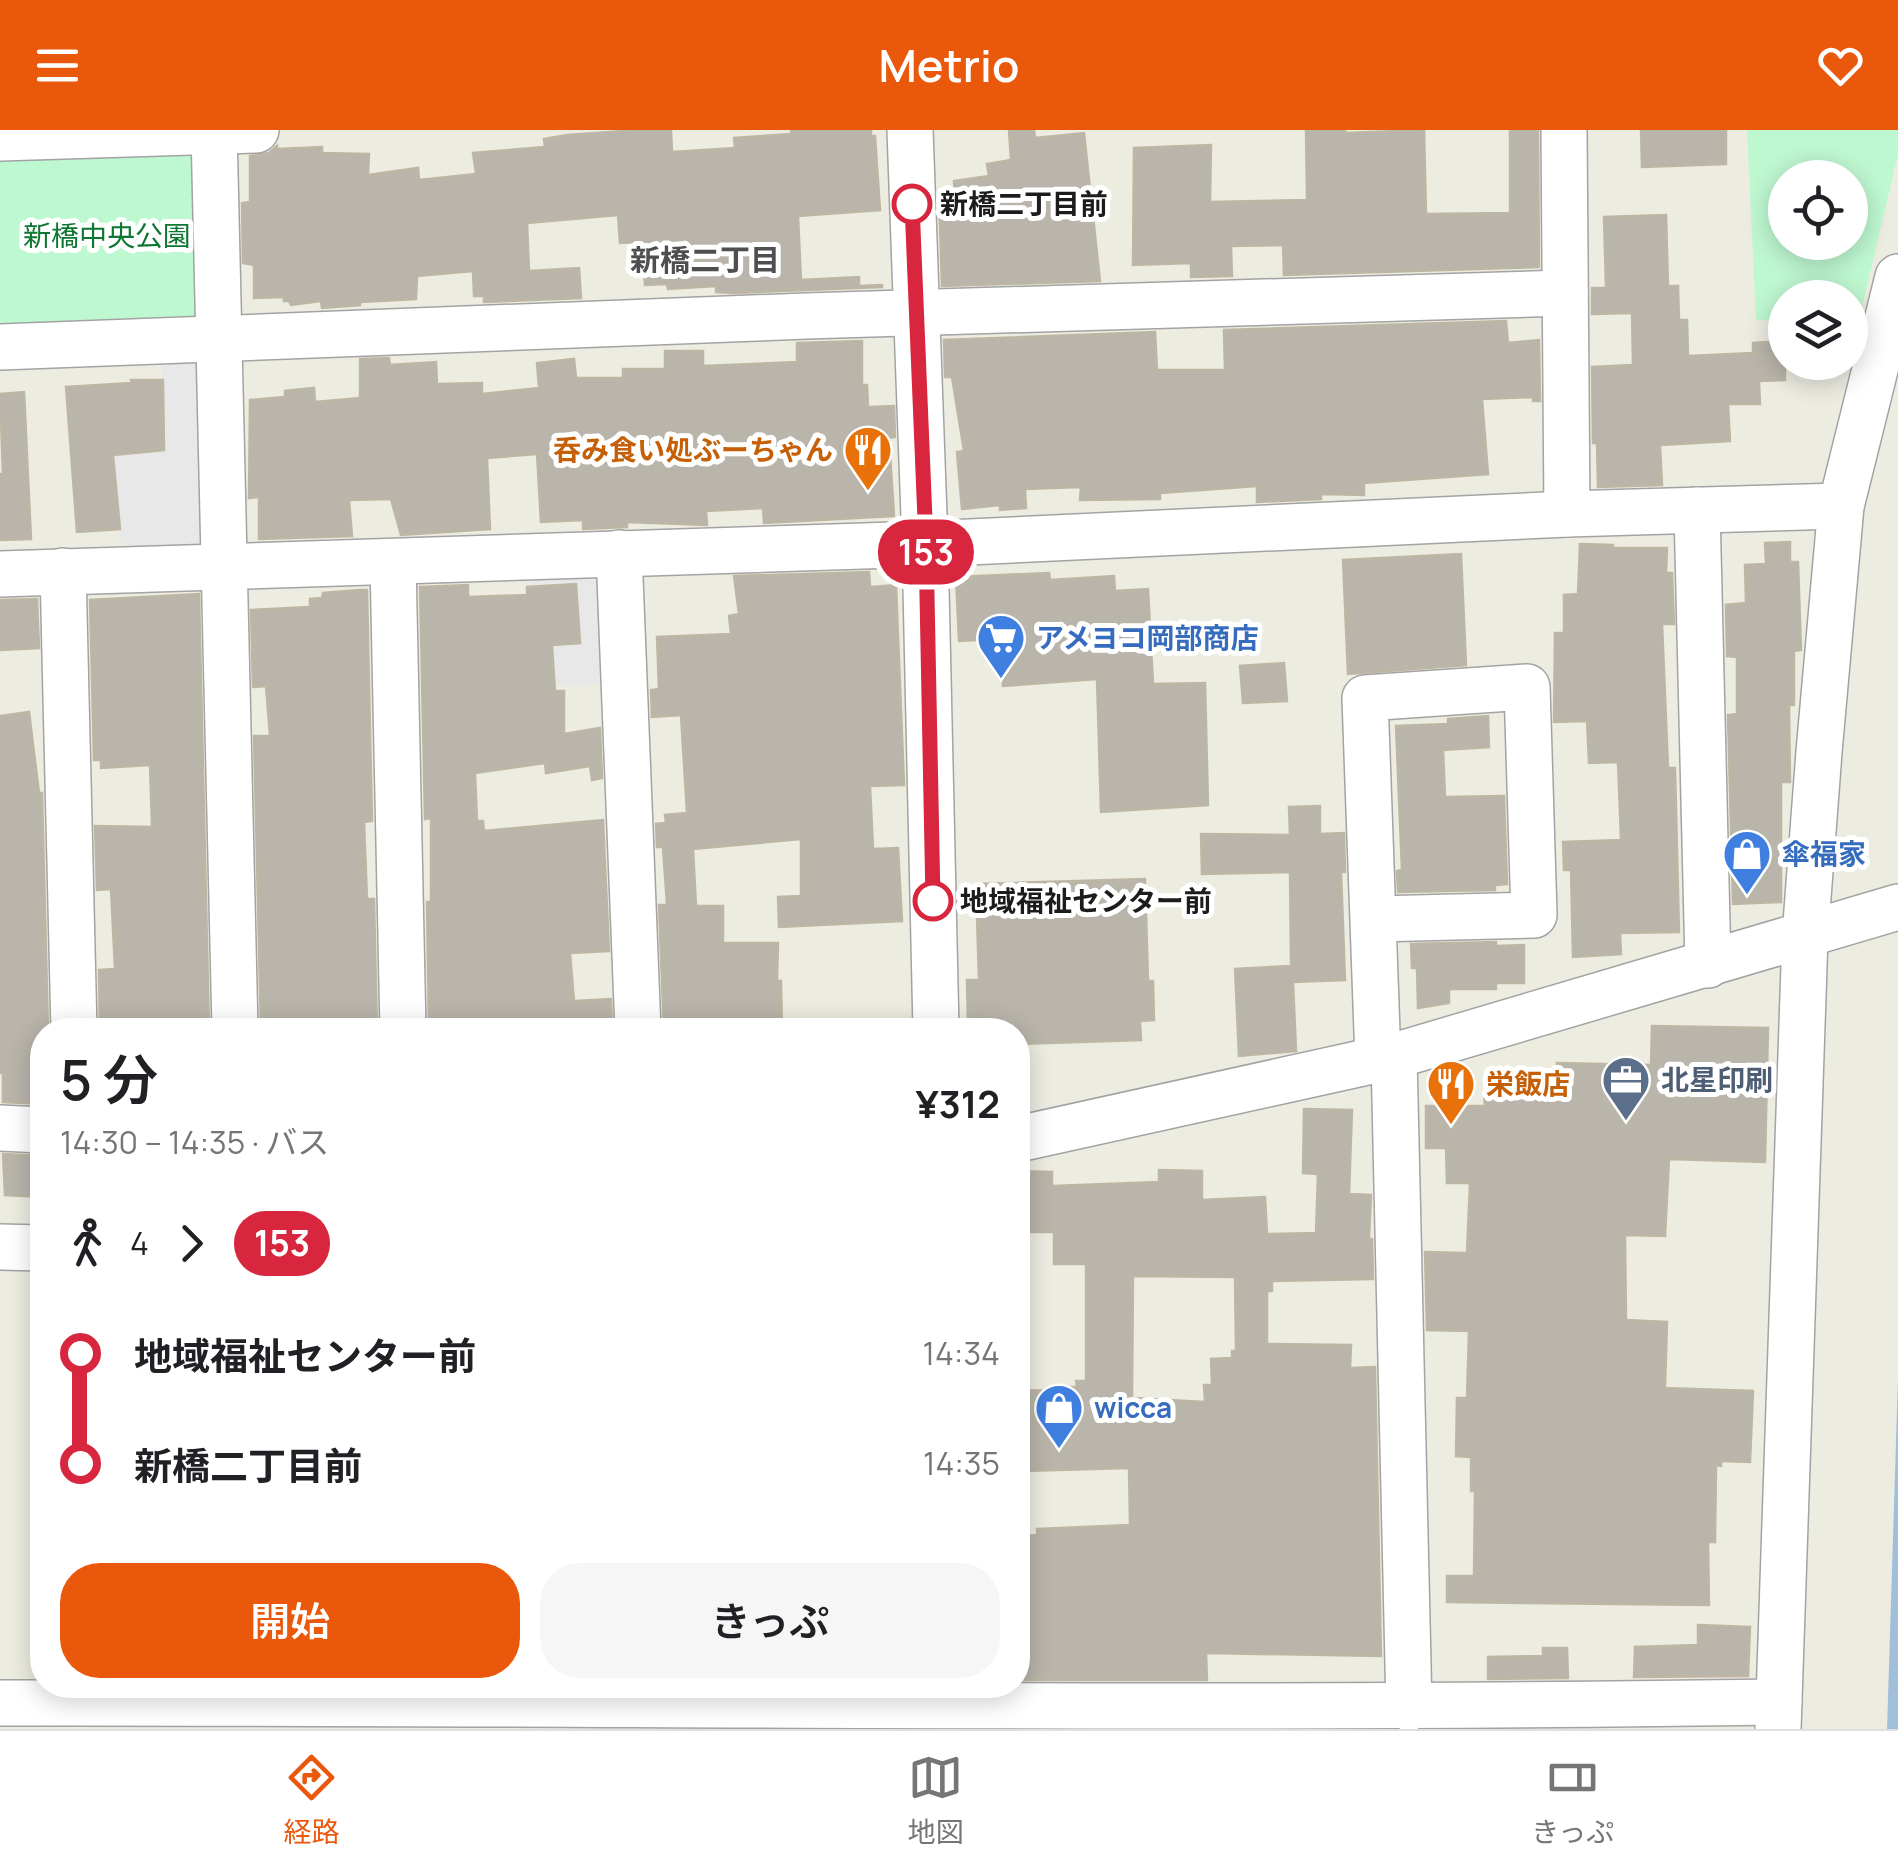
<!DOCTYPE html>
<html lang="ja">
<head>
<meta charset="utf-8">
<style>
  :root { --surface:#fff; --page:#f6f6f6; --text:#202124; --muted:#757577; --line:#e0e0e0; --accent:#ea580c }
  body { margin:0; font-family:Manrope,"Noto Sans JP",sans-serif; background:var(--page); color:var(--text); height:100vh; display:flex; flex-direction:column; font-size:38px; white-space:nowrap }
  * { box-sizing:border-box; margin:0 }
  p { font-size:32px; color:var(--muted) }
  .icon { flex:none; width:55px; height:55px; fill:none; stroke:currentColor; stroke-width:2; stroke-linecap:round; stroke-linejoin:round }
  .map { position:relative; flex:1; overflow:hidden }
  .side { position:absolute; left:30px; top:888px; width:1000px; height:680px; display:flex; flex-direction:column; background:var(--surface); border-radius:40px; box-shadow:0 5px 25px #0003 }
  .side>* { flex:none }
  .badge { padding:0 20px; border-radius:32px; font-size:35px; line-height:65px }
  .fabs { position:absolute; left:1768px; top:30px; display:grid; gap:20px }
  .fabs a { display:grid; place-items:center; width:100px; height:100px; border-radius:50%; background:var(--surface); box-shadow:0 5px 25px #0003; font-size:50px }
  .map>.badge { position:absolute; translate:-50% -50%; box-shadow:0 0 0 5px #fff }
  .legs { display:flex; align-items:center; gap:15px; height:110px; padding:0 30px; font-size:32px }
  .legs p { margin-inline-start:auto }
  .overview { display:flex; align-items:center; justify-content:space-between; height:170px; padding:0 30px }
  h1 { font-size:55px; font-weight:600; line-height:75px }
  .action { display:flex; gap:20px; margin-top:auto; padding:20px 30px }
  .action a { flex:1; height:115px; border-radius:40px; background:var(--accent); color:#fff; font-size:40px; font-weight:600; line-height:115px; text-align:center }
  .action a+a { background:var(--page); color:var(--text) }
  ul { padding:0 30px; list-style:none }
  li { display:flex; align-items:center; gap:35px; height:110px; font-size:38px }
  li i { display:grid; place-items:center; width:15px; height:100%; margin:0 12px; background:currentColor }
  li i::after { content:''; width:25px; height:25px; margin:-12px; border:8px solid; border-radius:50%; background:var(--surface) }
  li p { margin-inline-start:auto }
  li:first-child i { background:linear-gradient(#0000 50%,currentColor 0) }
  li:last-child i { background:linear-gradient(currentColor 50%,#0000 0) }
  header { display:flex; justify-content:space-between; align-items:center; height:130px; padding:0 30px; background:var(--accent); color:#fff; font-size:45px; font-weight:600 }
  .dock { display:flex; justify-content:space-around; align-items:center; height:140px; border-top:2px solid var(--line); background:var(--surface); font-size:28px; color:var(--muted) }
  .dock a { display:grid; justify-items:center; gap:5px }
  .dock .on { color:var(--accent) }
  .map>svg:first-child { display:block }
  .park { fill:#bef8d1; fill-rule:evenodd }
  .parking { fill:#e8e8e8 }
  .water { fill:#a2bfda }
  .building { fill:#b9b5ab; stroke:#beb6a4; stroke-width:2.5; fill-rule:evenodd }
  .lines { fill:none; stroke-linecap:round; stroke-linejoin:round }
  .minor-casing { stroke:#a3a3a3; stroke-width:48 }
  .minor { stroke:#fff; stroke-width:45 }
  .line-1-casing { stroke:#fff; stroke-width:22 }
  .line-1 { stroke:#d7263d; stroke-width:15 }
  .stop-1-dot { fill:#fff; stroke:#d7263d; stroke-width:5 }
  .labels { text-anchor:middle; stroke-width:10; stroke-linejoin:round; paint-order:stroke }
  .stop-label { font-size:28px; font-weight:bold; fill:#1c1c1c; stroke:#fff; text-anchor:start }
  .park-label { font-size:28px; fill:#0d7631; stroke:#fff }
  .food-label { font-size:28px; font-weight:bold; fill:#c56008; stroke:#fff; text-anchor:end }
  .shop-label { font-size:28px; font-weight:bold; fill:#366cbe; stroke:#fff; text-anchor:start }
  .service-label { font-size:28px; font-weight:bold; fill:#4e5e75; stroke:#fff; text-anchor:start }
  .neighbourhood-label { font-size:30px; font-weight:bold; fill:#4f4f4f; stroke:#fff }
</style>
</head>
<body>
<header><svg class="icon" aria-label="menu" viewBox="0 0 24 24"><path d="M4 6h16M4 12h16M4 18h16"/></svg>Metrio<svg class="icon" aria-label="heart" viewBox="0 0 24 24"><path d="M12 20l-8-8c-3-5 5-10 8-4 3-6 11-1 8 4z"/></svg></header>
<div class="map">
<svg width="1898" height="1599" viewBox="0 0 1898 1599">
  <rect width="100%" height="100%" fill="#edece1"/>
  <!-- park -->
  <g class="park">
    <path d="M1747,0h151v24l-39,166h-9v-22h-65v22h-29zM1785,48h65v64h-65z"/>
    <polygon points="188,10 206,25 196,195 0,203 0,19"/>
  </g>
  <!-- parking -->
  <g class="parking">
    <polygon points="190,222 211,241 213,403 196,420 122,422 111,324 164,320 161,223"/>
    <polygon points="592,437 609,454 609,554 557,556 552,515 580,513 576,454 531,457 529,441"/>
  </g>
  <!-- water -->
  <polygon class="water" points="1898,1248 1898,1599 1887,1599"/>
  <!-- building -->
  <g class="building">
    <polygon points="638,0 671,0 672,22 735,18 734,8 791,4 791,0 871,0 871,6 875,6 880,80 798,86 801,150 859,147 859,156 882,155 882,157 734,163 716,162 716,156 668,159 667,154 645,155 642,112 620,113 618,85 527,93 529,141 579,138 581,168 484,172 484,166 474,166 473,141 417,146 416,169 360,172 360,175 322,178 321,171 291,175 289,171 284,171 284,167 254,168 254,135 243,133 242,73 250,72 250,26 269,23 277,16 277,19 322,17 322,23 369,24 368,45 418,38 419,50 476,44 473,23 545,17 544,9 567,5"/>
    <polygon points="1009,0 1034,0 1035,8 1084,3 1100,151 942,156 939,66 955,64 954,51 989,46 987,34 1011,30"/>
    <polygon points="1306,0 1345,0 1345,3 1424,0 1426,84 1510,83 1510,0 1538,0 1539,137 1284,145 1283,115 1231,116 1232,146 1191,147 1191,133 1133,135 1134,18 1211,15 1210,72 1307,70"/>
    <polygon points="1641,0 1726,0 1726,34 1642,37"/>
    <polygon points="1666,85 1668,156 1678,156 1679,190 1687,190 1688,226 1753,223 1753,213 1785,211 1785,250 1759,251 1760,274 1728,274 1730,311 1660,315 1662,355 1598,357 1597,313 1593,313 1592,237 1633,235 1632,183 1592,184 1592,158 1606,158 1604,87"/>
    <polygon points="1506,191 1508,213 1539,210 1540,271 1533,271 1533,267 1482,269 1488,344 1364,353 1364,365 1321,364 1321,369 1257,372 1257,356 1160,363 1160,369 1080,370 1081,357 1025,359 1026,378 1000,380 1000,375 962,379 957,322 964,321 952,247 945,247 944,210 1155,202 1157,240 1225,240 1224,200"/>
    <polygon points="862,211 862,255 867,255 868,277 894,276 895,307 889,308 894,386 764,393 763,378 706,381 707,395 627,392 627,397 583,399 583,390 541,392 537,324 487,328 490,399 401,405 391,369 349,370 352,406 259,409 259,367 249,368 250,270 285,267 285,261 314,258 315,272 360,268 360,229 389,228 390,235 436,232 437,254 482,253 482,264 539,258 537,233 574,229 576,248 623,248 623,239 665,239 665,221 703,221 703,236 797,232 797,213"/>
    <polygon points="131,250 163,250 164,320 113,325 120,399 77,402 66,257 132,253"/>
    <polygon points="24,262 31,409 0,410 0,344 3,344 0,264"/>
    <polygon points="1790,412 1790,432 1798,432 1801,520 1794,521 1794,575 1789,575 1790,652 1781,652 1781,772 1733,774 1728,585 1737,584 1737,527 1727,526 1726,475 1746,473 1745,435 1766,434 1765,413"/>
    <polygon points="1580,414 1613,415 1613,418 1667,418 1666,443 1672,443 1674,494 1662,494 1664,541 1668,638 1675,638 1679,802 1620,803 1621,824 1573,827 1571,740 1564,740 1563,712 1621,710 1618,632 1589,633 1587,591 1554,592 1555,503 1564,503 1564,465 1578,464"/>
    <polygon points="1461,424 1466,535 1348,544 1343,430"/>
    <polygon points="869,442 870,457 896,455 904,655 870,656 873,719 898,718 902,791 779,797 778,767 801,766 801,709 693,719 696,776 723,776 723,813 778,813 777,851 781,851 782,899 664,900 659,775 667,775 663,717 657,717 656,694 666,693 665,685 687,683 681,585 652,587 651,560 659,559 657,507 731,504 729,486 739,484 734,446"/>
    <polygon points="1049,443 1050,450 1114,446 1115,461 1148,459 1153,554 1205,553 1208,675 1101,682 1097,549 1003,556 999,509 959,511 956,447"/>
    <polygon points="576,454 580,513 552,515 555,561 564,561 564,604 600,598 602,648 592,650 590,636 546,643 545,633 475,643 477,691 483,691 484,701 603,690 609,821 570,823 574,871 611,869 612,900 429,900 427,772 431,772 431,688 425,689 420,457 468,455 468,467 527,465 527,457"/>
    <polygon points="360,460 367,460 372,691 364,692 367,769 374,769 377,900 261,900 254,606 270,606 266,556 253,557 251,480 310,477 310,469 322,468 323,463"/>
    <polygon points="199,464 209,900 100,900 99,840 115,839 111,759 97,760 95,696 152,697 150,635 101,638 101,630 94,630 90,470"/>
    <polygon points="37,469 39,518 0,520 0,470"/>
    <polygon points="1284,533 1287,571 1243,573 1240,536"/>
    <polygon points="29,582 39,663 42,663 48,900 42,900 42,974 3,972 3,943 0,943 0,586"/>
    <polygon points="1488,586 1489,617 1443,620 1445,667 1504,666 1507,754 1495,755 1495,760 1398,762 1397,741 1402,740 1396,596 1448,594 1448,589"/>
    <polygon points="1320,676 1320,704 1344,703 1345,742 1341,742 1345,850 1293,852 1296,921 1239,926 1235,839 1291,836 1290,742 1202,744 1201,704 1290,705 1289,677"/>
    <polygon points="1145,749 1148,851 1153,851 1154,890 1140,891 1141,910 1018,914 1018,900 968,900 967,850 979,850 976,754"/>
    <polygon points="1496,812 1496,816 1524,815 1524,853 1496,853 1496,859 1449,859 1449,873 1418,878 1417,838 1412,838 1411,814"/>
    <polygon points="1652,896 1768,898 1765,1032 1669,1029 1665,1106 1625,1105 1626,1190 1667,1192 1665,1258 1753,1261 1750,1332 1721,1331 1721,1336 1716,1335 1715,1412 1708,1412 1709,1475 1447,1472 1447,1446 1474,1446 1475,1361 1471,1361 1471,1327 1456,1326 1457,1268 1467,1268 1469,1201 1427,1200 1425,1122 1467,1123 1470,1053 1447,1053 1446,1018 1426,1018 1426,976 1485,976 1484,964 1556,963 1557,933 1651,935"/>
    <path d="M1304,979l48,1 -3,84 22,1 -2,44h3l1,40 -101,2v10h-5v53l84,1 -1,23 25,-1 6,289 -175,-3 1,27h-186l-3,-144 19,-1v-6l93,-4 -1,-57 -105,3v-7h-6v-74l49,1v-4h10l-1,-6h10v-117h-32v-32h-36v-61l34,1v14l107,-4v-12l43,1v29l63,-3 2,37 49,-1 2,-59 -15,-1zM1133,1146l102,1 1,74h-4v7l-21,1 1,26h-8l1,17 -73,-4z"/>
    <polygon points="3,1024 42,1026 42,1067 5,1065"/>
    <polygon points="1698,1495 1750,1497 1748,1546 1634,1547 1635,1517 1698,1515"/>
    <polygon points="1543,1518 1567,1518 1568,1548 1488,1549 1488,1527 1543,1526"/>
  </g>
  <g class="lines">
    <!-- minor casing -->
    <g class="minor-casing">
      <g id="minor">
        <polyline points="214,0 235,900"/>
        <polyline points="910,0 925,414 936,900"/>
        <polyline points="1564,0 1567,384"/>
        <polyline points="0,8 256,0"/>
        <polyline points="0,217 806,186 1565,163"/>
        <polyline points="1697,380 1708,835"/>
        <polyline points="619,423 638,900"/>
        <polyline points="393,433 403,900"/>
        <polyline points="63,441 74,900"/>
        <polyline points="0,444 925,414 1567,384 1841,376"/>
        <polyline points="1375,789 1534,785 1527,557 1365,568 1378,930"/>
        <polyline points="1394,926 1409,1578"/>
        <polyline points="0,998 42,1000"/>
        <polyline points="1018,1009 1394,926 1898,777"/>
        <polyline points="0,1117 42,1118"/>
        <path d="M0,1573c593,-1 1186,8 1779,-1"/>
        <polyline points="1778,1599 1805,807 1819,622 1841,376 1898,147"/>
      </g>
    </g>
    <!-- minor -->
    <use href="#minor" class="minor"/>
  </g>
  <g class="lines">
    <!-- line-1 casing -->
    <g class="line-1-casing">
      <polyline id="line-1" points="912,74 926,414 933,771"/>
    </g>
    <!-- line-1 -->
    <use href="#line-1" class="line-1"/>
  </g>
  <!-- icons -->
  <defs>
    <g id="restaurant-pin" transform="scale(2.5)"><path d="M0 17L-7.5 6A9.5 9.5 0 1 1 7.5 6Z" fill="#e8710a" stroke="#fff"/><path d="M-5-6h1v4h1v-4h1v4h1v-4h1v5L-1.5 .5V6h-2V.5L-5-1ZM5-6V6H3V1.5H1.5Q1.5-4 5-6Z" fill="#fff"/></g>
    <g id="supermarket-pin" transform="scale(2.5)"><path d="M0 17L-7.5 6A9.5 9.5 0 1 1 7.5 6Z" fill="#3f7fe0" stroke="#fff"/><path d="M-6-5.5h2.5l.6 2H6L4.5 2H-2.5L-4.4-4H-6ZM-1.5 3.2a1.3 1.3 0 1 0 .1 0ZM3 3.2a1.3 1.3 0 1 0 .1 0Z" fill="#fff"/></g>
    <g id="shop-pin" transform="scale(2.5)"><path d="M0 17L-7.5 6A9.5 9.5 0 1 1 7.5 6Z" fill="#3f7fe0" stroke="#fff"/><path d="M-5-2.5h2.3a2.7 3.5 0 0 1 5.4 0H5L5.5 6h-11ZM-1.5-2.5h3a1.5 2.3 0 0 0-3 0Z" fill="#fff"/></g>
    <g id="office-pin" transform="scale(2.5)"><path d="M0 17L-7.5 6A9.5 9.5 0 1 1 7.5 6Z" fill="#5c6f8a" stroke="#fff"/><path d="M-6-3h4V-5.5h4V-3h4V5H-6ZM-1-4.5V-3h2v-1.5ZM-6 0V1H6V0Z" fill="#fff"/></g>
  </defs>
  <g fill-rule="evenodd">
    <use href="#restaurant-pin" x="868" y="320"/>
    <use href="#supermarket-pin" x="1001" y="508"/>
    <use href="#shop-pin" x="1747" y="724"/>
    <use href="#office-pin" x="1626" y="950"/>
    <use href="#restaurant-pin" x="1451" y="954"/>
    <use href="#shop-pin" x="1059" y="1278"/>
  </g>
  <!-- markers -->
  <g class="stop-1-dot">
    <circle cx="912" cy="74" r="18"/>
    <circle cx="933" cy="771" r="18"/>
  </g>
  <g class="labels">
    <!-- stop labels -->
    <g class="stop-label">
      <text x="940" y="84">新橋二丁目前</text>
      <text x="960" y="781">地域福祉センター前</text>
    </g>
    <!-- park labels -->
    <g class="park-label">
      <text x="107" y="116">新橋中央公園</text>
    </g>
    <!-- food labels -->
    <g class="food-label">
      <text x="833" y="330">呑み食い処ぶーちゃん</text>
      <text x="1486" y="964" text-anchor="start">栄飯店</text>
    </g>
    <!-- shop labels -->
    <g class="shop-label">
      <text x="1036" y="518">アメヨコ岡部商店</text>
      <text x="1782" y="734">傘福家</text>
      <text x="1094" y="1288">wicca</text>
    </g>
    <!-- service labels -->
    <g class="service-label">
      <text x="1661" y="960">北星印刷</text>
    </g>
    <!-- neighbourhood labels -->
    <g class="neighbourhood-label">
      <text x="705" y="141">新橋二丁目</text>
    </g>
  </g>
</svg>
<div class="fabs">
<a><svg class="icon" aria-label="locate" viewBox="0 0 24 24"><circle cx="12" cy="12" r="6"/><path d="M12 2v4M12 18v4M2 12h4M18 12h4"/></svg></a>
<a><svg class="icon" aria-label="layers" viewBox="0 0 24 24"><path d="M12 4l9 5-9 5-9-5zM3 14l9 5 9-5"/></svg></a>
</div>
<b class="badge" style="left:926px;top:422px;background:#d7263d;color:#fff">153</b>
<section class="side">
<div class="overview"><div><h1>5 分</h1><p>14:30 – 14:35 · バス</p></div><b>¥312</b></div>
<div class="legs"><svg class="icon" aria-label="walk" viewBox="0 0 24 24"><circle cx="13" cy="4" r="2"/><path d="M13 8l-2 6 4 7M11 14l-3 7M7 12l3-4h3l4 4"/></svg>4<svg class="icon" aria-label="forward" viewBox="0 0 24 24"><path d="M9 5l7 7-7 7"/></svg><b class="badge" style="background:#d7263d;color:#fff">153</b></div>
<ul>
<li><i style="color:#d7263d"></i><b>地域福祉センター前</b><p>14:34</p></li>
<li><i style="color:#d7263d"></i><b>新橋二丁目前</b><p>14:35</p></li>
</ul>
<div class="action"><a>開始</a><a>きっぷ</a></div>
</section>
</div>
<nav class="dock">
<a class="on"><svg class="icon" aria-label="directions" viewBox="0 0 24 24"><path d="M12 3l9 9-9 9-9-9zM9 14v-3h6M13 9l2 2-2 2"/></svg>経路</a>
<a><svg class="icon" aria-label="map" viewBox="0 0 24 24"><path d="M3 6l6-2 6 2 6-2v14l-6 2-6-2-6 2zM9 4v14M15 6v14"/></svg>地図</a>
<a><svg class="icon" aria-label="tickets" viewBox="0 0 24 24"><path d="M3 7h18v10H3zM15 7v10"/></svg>きっぷ</a>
</nav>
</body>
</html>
